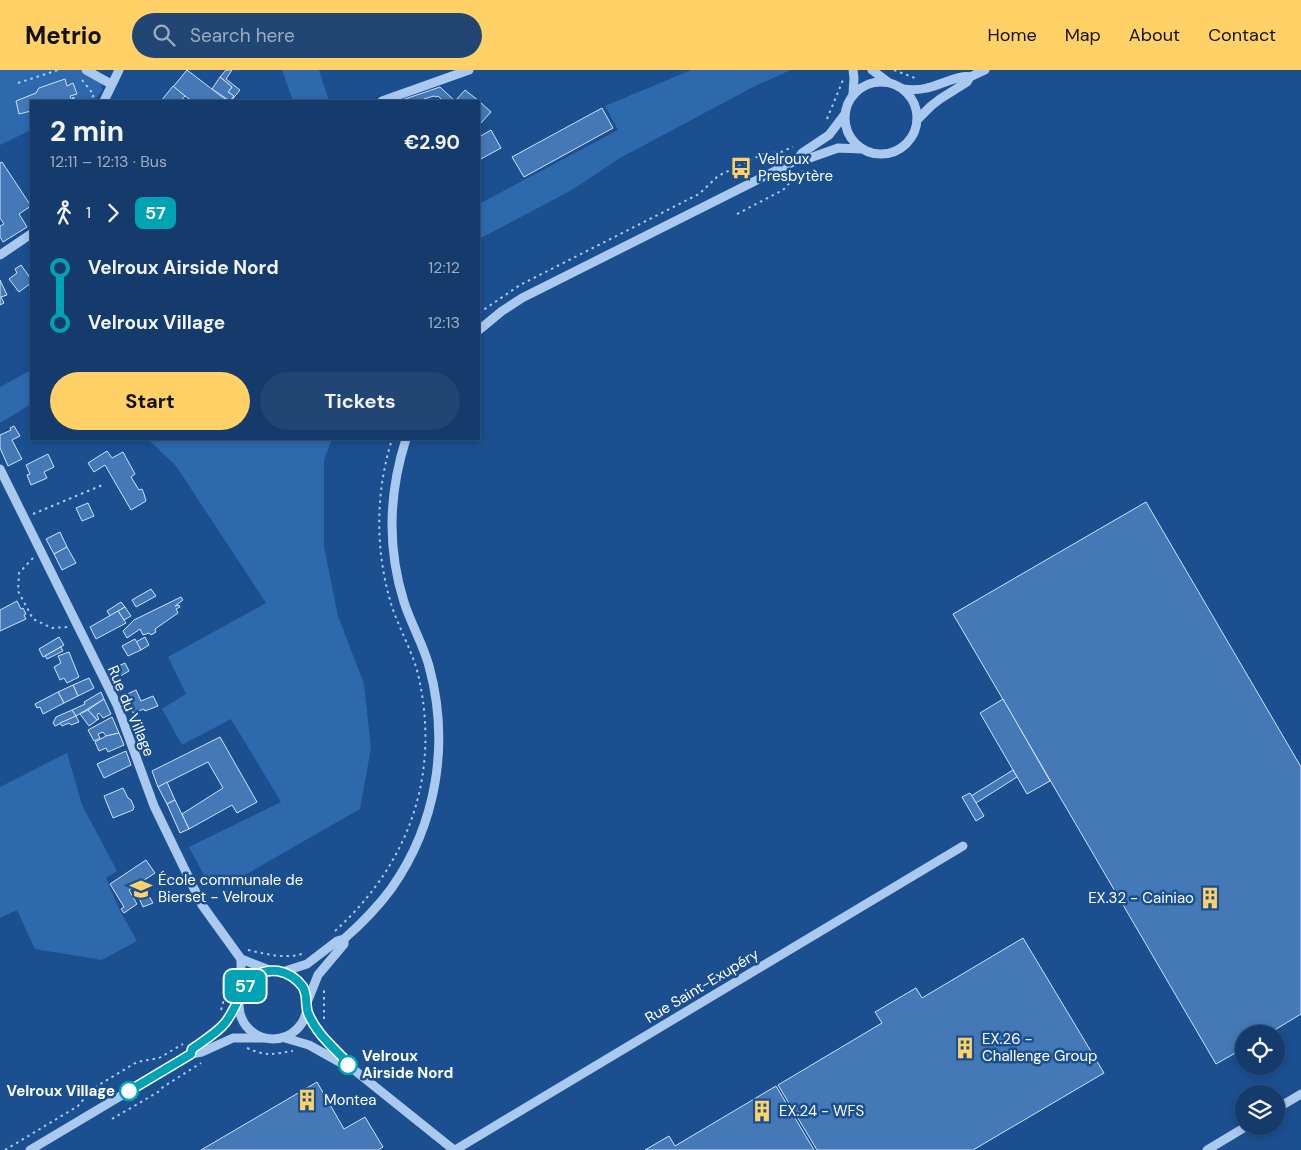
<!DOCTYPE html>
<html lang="en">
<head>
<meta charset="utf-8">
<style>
  :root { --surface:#143b6b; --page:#214673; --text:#f1f3f6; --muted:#9dadc1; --line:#33557e; --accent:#ffd166 }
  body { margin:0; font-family:"DM Sans",sans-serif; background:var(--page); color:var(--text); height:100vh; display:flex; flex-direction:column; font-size:19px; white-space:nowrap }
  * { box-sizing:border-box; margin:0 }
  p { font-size:16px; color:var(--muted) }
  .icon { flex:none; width:28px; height:28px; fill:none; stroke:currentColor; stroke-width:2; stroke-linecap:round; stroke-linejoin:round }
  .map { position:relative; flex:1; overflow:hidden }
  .drawer { position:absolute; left:30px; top:30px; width:450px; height:340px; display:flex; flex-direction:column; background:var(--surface); border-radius:0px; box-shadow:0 2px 8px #0003,0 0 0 1px var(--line) }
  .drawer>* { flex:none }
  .badge { padding:0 10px; border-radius:8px; font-size:18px; line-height:32px }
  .buttons { position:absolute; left:1235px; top:955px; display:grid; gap:10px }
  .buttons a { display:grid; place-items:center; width:50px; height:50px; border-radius:50%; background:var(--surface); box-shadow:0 2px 8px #0003,0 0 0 1px var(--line); font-size:25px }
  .map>.badge { position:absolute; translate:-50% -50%; box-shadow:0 0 0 2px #fff }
  .legs { display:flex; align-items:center; gap:8px; height:55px; padding:0 20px; font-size:16px }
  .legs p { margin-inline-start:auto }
  .headline { display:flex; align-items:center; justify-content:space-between; height:85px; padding:0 20px }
  h1 { font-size:28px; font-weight:700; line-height:38px }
  .primary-button { display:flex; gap:10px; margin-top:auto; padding:10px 20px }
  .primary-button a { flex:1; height:58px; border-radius:30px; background:var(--accent); color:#111; font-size:20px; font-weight:700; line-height:58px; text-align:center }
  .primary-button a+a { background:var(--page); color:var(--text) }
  ul { padding:0 20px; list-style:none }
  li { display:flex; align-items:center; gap:18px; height:55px; font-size:19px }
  li i { display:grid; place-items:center; width:8px; height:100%; margin:0 6px; background:currentColor }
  li i::after { content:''; width:12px; height:12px; margin:-6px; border:4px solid; border-radius:50%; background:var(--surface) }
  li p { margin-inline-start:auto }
  li:first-child i { background:linear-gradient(#0000 50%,currentColor 0) }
  li:last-child i { background:linear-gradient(currentColor 50%,#0000 0) }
  header { display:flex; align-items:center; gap:30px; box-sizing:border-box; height:70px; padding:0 25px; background:var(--accent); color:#111 }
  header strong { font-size:24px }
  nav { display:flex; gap:28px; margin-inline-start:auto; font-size:18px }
  .search { width:350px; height:45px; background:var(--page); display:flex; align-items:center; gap:12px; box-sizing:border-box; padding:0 18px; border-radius:28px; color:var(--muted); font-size:19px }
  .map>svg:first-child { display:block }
  .green { fill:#2e69ad }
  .building { fill:#4478b7; stroke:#cfe3fa }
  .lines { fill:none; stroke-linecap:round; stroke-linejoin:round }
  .path { stroke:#a9c9ee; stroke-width:2; stroke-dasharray:2.5 4; stroke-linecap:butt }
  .minor { stroke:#a9c9ee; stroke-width:9 }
  .line-1-casing { stroke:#fff; stroke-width:11 }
  .line-1 { stroke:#00a3b4; stroke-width:8 }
  .stop-1-dot { fill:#fff; stroke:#00a3b4; stroke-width:2.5 }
  .labels { text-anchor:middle; stroke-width:5; stroke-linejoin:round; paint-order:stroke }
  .poi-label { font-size:15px; fill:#fff; stroke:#1b4f8f; text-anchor:start }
  .street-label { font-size:15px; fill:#fff; stroke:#1b4f8f }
  .stop-label { font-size:15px; font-weight:bold; fill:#fff; stroke:#1b4f8f; text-anchor:start }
</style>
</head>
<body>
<header>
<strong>Metrio</strong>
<div class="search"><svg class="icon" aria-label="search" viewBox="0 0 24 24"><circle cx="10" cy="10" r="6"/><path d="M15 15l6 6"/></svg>Search here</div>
<nav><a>Home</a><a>Map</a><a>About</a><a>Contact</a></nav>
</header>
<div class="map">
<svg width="1301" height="1080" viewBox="0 0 1301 1080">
  <rect width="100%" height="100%" fill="#1b4f8f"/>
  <!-- green -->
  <g class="green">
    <polygon points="0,0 79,0 101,13 102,21 93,31 31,31 31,60 0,75"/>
    <polygon points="282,0 319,0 329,31 293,31"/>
    <polygon points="691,0 791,0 755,16 620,88 572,120 479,169 479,134 618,60 605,36"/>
    <polygon points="31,300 31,334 0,353 0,317"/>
    <polygon points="148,369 332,369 324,390 324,476 338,546 364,614 371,678 360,739 224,817 207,811 189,777 281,732 231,649 182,675 162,639 186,624 168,587 266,533 176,396"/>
    <polygon points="67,683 82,735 117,801 106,808 119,839 137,871 102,890 35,879 17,840 0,848 0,717"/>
  </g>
  <!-- building -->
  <g class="building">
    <polygon points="187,0 221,26 228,31 192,31 173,17"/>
    <polygon points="226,0 232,0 226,9 240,20 231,31 230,31 234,26 228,22 232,17 220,7"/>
    <polygon points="220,7 232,17 228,22 234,26 230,31 212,19"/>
    <polygon points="65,9 67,16 73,13 77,24 70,26 72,31 31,31 31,41 19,44 16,31 36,23 39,18"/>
    <polygon points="173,16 185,26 181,31 161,31"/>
    <polygon points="440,17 455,31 465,20 479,31 443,31 438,26 436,27 434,26 424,29 425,31 399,31"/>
    <polygon points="479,31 491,42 479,55"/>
    <polygon points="602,38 613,58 524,107 512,87"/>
    <polygon points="491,60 501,78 479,90 479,67"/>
    <polygon points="2,92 31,136 19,144 27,157 3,172 0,167 0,156 4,154 0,148 0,93"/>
    <polygon points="21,195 31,209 31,213 19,222 9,209 17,203 15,199"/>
    <polygon points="0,210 7,225 1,227 4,233 0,235"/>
    <polygon points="14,356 20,366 12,370 22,389 8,396 0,378 0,365 11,360 10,358"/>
    <polygon points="107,381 112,388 123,382 135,404 131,407 139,420 142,419 144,424 146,431 131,440 105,395 94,402 88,393"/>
    <polygon points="48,384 54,397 44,402 47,408 31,415 27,405 30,404 26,395"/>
    <polygon points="1146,432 1301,697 1301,944 1268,964 1244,964 1244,978 1216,994 953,544"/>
    <polygon points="88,433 94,446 82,451 76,438"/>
    <polygon points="60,462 67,477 54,484 46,469"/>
    <polygon points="67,477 76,493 62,500 54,484"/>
    <polygon points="151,519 156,526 136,537 132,530"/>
    <polygon points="181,527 183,530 175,536 179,535 180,537 176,539 178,543 155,559 156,562 151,565 149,563 143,565 140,559 127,568 123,561 134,550"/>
    <polygon points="17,531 21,539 23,538 26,544 24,545 26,549 0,561 0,540"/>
    <polygon points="121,532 125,537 110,546 107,541"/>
    <polygon points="125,537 131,546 124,550 118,541"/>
    <polygon points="118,541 126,553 96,569 90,557"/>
    <polygon points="59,567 64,575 43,587 39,579"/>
    <polygon points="145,567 149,575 141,580 136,572"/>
    <polygon points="135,569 141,580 128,586 122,576"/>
    <polygon points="61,577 63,581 47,589 45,586"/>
    <polygon points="69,582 79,607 67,613 64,608 60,610 54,597 61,593 58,586"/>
    <polygon points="125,593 129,601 117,608 112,599"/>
    <polygon points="89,608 94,618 78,626 73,615"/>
    <polygon points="73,615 78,626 64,633 58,622"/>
    <polygon points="136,620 141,631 153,626 158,636 145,641 144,639 133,643 125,625"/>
    <polygon points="58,622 64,633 43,644 40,637 37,638 35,634"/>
    <polygon points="101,622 104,629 76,646 72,640 85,634 84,632"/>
    <polygon points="104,629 111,644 103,648 99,643 97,645 99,649 97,650 88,640"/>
    <polygon points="1003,629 1050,711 1027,724 980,643"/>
    <polygon points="72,640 76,646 55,656 53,653 56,647"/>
    <polygon points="88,640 97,650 89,656 80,644"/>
    <polygon points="76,646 79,652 71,655 69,653 62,656 60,653"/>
    <polygon points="112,647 119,663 106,666 103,662 98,664 100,668 94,671 88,660"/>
    <polygon points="119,663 124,675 108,682 106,678 99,681 95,672 106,666"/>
    <polygon points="220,667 257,732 237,743 232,735 189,759 182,744 223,718 208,692 158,717 152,701"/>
    <polygon points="126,681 131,695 104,708 97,694"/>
    <polygon points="1013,700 1017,707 976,733 971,726"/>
    <polygon points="167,712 175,730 167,734 158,717"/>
    <polygon points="123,718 128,728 131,730 134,737 133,740 113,748 104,726"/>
    <polygon points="970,723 984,746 976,751 962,727"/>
    <polygon points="175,730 189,759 180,763 167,734"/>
    <polygon points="146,790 155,803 129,820 137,834 124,843 121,839 124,837 110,814"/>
    <polygon points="148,824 153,833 143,837 139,828"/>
    <polygon points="1023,868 1104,1003 973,1080 817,1080 778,1015 882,953 875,942 916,918 922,928"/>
    <polygon points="317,1012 344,1059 365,1047 383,1077 378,1080 201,1080"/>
    <polygon points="776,1016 814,1080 645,1080 669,1066 675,1076"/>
  </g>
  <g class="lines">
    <!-- path -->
    <g class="path">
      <polyline points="894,0 915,8"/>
      <polyline points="82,10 94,25 88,31"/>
      <polyline points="18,13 58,0"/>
      <polyline points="72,28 75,28 76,31"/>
      <polyline points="827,49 843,10"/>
      <polyline points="737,144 783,120 798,104 806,100"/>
      <polyline points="479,243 520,215 699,124 718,106 765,83 781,82 793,77"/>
      <polyline points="33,444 105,414"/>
      <polyline points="33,488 19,503 18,521 33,549 52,558 68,557"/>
      <path d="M335,861c75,-68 106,-158 83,-257 -6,-23 -18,-44 -26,-67 -17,-55 -17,-113 0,-168"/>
      <path d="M248,880c18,4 36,9 54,4"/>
      <polyline points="221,940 230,908"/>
      <polyline points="324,949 324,919"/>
      <path d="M247,978c21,9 25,6 46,3"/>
      <polyline points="112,1049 158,1022 163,1017 201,993"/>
      <polyline points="5,1080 78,1036 92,1019 137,992 159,988 183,974"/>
    </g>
    <!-- minor -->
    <g class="minor">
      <polyline points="86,0 111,14"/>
      <polyline points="853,0 854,8 853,24"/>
      <polyline points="872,0 888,12"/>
      <circle cx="881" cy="48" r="36"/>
      <path d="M903,19c8,1 16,1 24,-1 11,-2 34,-14 43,-11"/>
      <polyline points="104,31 119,0"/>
      <polyline points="382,31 469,0"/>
      <polyline points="917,50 931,36 940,29 967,12 970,7 985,0"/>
      <polyline points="797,90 802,83 829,65 845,44"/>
      <polyline points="0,185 31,164"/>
      <polyline points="479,260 502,241 522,228 797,90 807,89 838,78 861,79"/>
      <polyline points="0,399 117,635 154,736 202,835 241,889 272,901"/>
      <circle cx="273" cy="935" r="34"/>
      <path d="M282,902l25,-8 30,-23 7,-2c17,-15 33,-31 47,-50 46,-65 59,-146 38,-223 -6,-22 -18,-42 -25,-64 -17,-54 -15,-110 2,-163"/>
      <polyline points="241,921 241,889"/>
      <polyline points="308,930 318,905 344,874 344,869"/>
      <polyline points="307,941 318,961 346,991 348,995"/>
      <polyline points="285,968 309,975 343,994 348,995 454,1080"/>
      <path d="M191,984l1,-5c18,-14 37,-25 46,-47"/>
      <polyline points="1276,1039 1301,1024"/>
      <polyline points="30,1080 191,984 202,982 233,968 263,968"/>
      <polyline points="455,1080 963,776"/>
      <polyline points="1207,1080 1247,1056"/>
    </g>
  </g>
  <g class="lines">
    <!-- line-1 casing -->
    <g class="line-1-casing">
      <path id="line-1" d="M129,1021l62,-37 1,-5c11,-8 25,-16 33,-26 17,-21 18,-56 53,-52 11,2 19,8 25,16 5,9 2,18 5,26 8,20 24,33 38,48l2,4"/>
    </g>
    <!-- line-1 -->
    <use href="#line-1" class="line-1"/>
  </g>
  <!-- icons -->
  <defs>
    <g id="bus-bare" transform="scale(1.725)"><path d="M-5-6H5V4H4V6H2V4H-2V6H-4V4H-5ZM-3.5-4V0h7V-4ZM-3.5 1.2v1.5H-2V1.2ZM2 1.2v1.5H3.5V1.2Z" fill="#ffd166" stroke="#1b4f8f" stroke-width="2.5" paint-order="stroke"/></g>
    <g id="school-bare" transform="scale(1.725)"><path d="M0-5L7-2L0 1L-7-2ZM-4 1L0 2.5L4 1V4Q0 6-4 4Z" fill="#ffd166" stroke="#1b4f8f" stroke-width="2.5" paint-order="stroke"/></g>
    <g id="building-bare" transform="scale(1.725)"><path d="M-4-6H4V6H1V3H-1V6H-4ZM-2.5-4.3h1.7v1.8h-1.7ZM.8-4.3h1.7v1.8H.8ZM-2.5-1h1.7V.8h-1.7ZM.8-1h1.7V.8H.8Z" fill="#ffd166" stroke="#1b4f8f" stroke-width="2.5" paint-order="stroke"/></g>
  </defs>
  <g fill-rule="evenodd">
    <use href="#bus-bare" x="741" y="98"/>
    <use href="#school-bare" x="141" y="819"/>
    <use href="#building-bare" x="1210" y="828"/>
    <use href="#building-bare" x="965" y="978"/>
    <use href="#building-bare" x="307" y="1030"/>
    <use href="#building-bare" x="762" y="1041"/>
  </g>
  <!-- markers -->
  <g class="stop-1-dot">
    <circle cx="348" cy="995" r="9"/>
    <circle cx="129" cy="1021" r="9"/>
  </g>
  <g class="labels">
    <!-- poi labels -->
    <g class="poi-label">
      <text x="758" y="94">Velroux<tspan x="758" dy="17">Presbytère</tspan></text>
      <text x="158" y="815">École communale de<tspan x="158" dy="17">Bierset - Velroux</tspan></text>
      <text x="1194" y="833" text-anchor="end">EX.32 - Cainiao</text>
      <text x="982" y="974">EX.26 -<tspan x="982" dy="17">Challenge Group</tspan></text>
      <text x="324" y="1035">Montea</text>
      <text x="779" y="1046">EX.24 - WFS</text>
    </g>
    <!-- street labels -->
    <g class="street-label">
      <text transform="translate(131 641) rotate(67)" y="5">Rue du Village</text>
      <text transform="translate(702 916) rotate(-31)" y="5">Rue Saint-Exupéry</text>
    </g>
    <!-- stop labels -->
    <g class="stop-label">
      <text x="362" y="991">Velroux<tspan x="362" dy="17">Airside Nord</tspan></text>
      <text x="115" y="1026" text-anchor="end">Velroux Village</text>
    </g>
  </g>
</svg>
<div class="buttons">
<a><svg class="icon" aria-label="locate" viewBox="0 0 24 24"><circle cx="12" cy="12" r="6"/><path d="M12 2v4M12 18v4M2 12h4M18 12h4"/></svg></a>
<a><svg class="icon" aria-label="layers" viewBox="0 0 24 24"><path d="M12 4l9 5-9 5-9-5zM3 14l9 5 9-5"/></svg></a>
</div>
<b class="badge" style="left:245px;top:916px;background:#00a3b4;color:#fff">57</b>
<section class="drawer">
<div class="headline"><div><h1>2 min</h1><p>12:11 – 12:13 · Bus</p></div><b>€2.90</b></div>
<div class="legs"><svg class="icon" aria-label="walk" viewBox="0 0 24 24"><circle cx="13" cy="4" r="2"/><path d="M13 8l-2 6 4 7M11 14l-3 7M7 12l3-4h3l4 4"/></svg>1<svg class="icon" aria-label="forward" viewBox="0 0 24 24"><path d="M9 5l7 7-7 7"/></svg><b class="badge" style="background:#00a3b4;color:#fff">57</b></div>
<ul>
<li><i style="color:#00a3b4"></i><b>Velroux Airside Nord</b><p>12:12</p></li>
<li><i style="color:#00a3b4"></i><b>Velroux Village</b><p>12:13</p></li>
</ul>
<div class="primary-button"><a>Start</a><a>Tickets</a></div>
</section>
</div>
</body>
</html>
